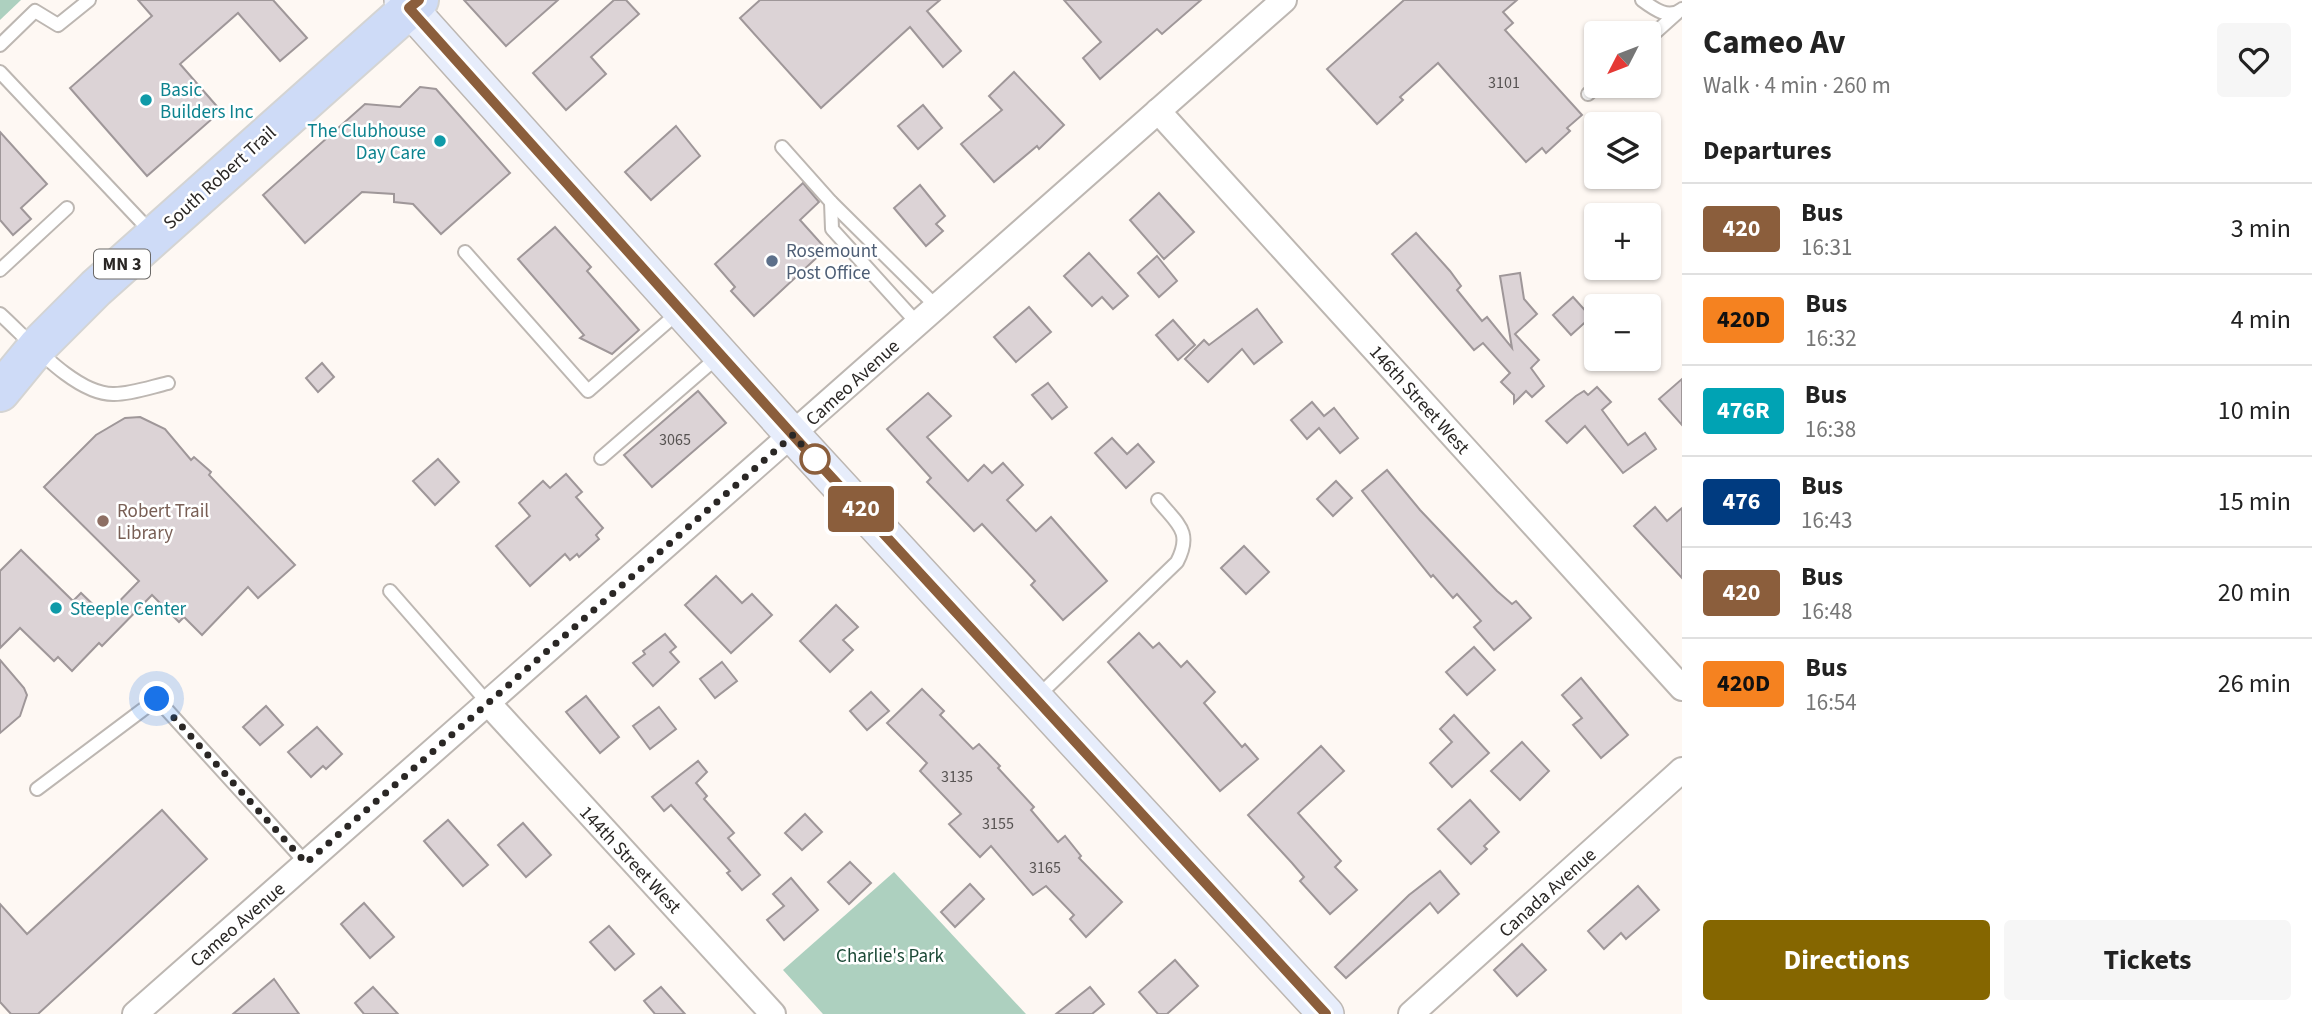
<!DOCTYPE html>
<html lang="en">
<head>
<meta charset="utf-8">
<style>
  :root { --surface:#fff; --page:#f6f6f6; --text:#222; --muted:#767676; --line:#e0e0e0; --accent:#856600 }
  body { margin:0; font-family:"Source Sans 3",sans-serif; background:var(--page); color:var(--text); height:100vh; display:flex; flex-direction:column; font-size:26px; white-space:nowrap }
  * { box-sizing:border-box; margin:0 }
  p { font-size:23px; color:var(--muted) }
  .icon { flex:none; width:38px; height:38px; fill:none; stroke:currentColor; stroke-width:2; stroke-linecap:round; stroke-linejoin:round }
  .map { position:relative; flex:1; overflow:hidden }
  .panel { display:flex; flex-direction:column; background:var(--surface); width:630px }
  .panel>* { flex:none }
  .badge { padding:0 14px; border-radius:5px; font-size:24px; line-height:46px }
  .needle { width:46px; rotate:228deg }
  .fabs { position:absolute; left:1584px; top:21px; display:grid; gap:14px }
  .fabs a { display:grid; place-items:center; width:77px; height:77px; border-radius:7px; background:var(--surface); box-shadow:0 2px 5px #0004; font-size:35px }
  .you { position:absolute; width:35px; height:35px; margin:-18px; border:5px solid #fff; border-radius:50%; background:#1a73e8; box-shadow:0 0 0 10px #1a73e833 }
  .map>.badge { position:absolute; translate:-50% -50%; box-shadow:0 0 0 4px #fff }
  h2 { padding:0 21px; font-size:26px; line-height:63px }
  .round { display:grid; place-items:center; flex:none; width:74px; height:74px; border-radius:7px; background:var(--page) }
  .overview { display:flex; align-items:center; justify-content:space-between; height:119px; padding:0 21px }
  h1 { font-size:33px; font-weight:700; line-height:52px }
  .button { display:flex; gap:14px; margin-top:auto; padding:14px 21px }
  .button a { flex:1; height:80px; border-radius:7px; background:var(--accent); color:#fff; font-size:28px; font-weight:700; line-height:80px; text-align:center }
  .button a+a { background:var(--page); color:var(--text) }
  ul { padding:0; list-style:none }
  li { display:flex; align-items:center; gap:21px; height:91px; padding:0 21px; border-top:2px solid var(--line) }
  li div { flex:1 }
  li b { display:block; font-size:26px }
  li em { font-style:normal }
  li .badge { min-width:77px; font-weight:700; text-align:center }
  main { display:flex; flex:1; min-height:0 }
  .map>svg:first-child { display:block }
  .green { fill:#add0bf }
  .building { fill:#dcd3d6; stroke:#9f9799; stroke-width:2 }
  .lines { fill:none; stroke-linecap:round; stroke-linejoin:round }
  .lane-casing { stroke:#bdb7b2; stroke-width:16 }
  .street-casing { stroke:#bdb7b2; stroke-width:28 }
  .secondary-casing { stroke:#bdb7b2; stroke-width:38 }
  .primary-casing { stroke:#d4d4d3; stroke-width:42 }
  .lane { stroke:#fff; stroke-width:12 }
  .street { stroke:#fff; stroke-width:24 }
  .secondary { stroke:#e7edfb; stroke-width:35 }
  .primary { stroke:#cedbf7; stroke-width:38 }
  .line-casing { stroke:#fff; stroke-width:16 }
  .line { stroke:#8b5e3c; stroke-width:10 }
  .walk { stroke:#2a2725; stroke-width:7; stroke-dasharray:0 12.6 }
  .culture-dot { fill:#0f9aa8; stroke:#fff; stroke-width:2.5 }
  .service-dot { fill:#5c6f8a; stroke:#fff; stroke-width:2.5 }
  .stop-dot { fill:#fff; stroke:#8b5e3c; stroke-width:3.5 }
  .education-dot { fill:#8d6e63; stroke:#fff; stroke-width:2.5 }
  .labels { text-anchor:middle; stroke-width:5; stroke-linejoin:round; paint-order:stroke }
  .number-label { font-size:16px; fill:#565251 }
  .shield { fill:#fff; stroke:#6a6866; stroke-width:2 }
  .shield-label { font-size:18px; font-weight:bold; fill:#2a2725 }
  .culture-label { font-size:19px; fill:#0d838f; stroke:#fff; text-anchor:start }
  .street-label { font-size:19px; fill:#2a2725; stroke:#fff }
  .service-label { font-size:19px; fill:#4e5e75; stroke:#fff; text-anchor:start }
  .education-label { font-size:19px; fill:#785e54; stroke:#fff; text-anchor:start }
  .park-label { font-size:19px; fill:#1b4936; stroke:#fff }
</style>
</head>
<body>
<main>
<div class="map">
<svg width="1682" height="1014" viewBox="0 0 1682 1014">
  <rect width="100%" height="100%" fill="#fef8f3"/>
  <!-- green -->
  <g class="green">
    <polygon points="0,0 21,0 0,20"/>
    <polygon points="894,872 1026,1014 823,1014 783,970"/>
  </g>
  <!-- building -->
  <g class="building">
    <polygon points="138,0 273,0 307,38 280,61 238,13 180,64 221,111 147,176 70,88 152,16"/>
    <polygon points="464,0 558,0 506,46"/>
    <polygon points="614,0 626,0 639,14 591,57 606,74 566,110 533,73"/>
    <polygon points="760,0 940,0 927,11 961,51 943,67 910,27 821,108 740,18"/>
    <polygon points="1064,0 1201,0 1162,34 1157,29 1100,79 1083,58 1101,42"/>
    <polygon points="1404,0 1517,0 1503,12 1513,23 1505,30 1582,115 1567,128 1570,131 1546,153 1542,148 1526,162 1438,63 1400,97 1403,100 1377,124 1327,69"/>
    <polygon points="1014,72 1064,125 1039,149 1037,146 994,182 961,144 1002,110 989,96"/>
    <polygon points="420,87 436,89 510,173 441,234 413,204 394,202 394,194 362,192 305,243 263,195 365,104 400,107"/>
    <polygon points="923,105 942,128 918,149 898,126"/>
    <polygon points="676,126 700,156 651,200 625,172"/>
    <polygon points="0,132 47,184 21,208 31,219 13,235 0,220"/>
    <polygon points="803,183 819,202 800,220 826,249 754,316 731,291 735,287 715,264"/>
    <polygon points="920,185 945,216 936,224 943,231 926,246 894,208"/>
    <polygon points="1159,193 1194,232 1164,259 1130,220"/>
    <polygon points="555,227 591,267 587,271 639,330 612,354 580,338 584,335 518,259"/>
    <polygon points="1416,233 1450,271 1461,286 1457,290 1482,321 1487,317 1512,348 1500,276 1520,273 1524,299 1537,314 1515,334 1539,360 1531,368 1544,386 1532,397 1526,391 1514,403 1514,395 1501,382 1510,373 1483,343 1474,350 1392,254"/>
    <polygon points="1089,253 1128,296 1113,309 1102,297 1092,306 1064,276"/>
    <polygon points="1157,256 1177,281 1159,297 1138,273"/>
    <polygon points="1573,297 1591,317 1571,335 1553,315"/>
    <polygon points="1029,307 1051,332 1016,362 994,337"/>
    <polygon points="1257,309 1282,342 1254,364 1242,349 1208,382 1185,359 1204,340 1209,345"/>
    <polygon points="1173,320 1195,345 1178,360 1156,335"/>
    <polygon points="322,363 334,377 318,392 306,378"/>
    <polygon points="1682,379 1682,425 1659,399"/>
    <polygon points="1048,383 1067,407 1052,419 1032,395"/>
    <polygon points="1597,387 1611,402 1602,410 1628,445 1645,433 1656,449 1623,473 1585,426 1567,443 1546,421 1576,396 1584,391 1588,395"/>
    <polygon points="698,391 726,423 652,487 624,455"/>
    <polygon points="928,393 951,416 927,437 968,481 984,465 992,473 1003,463 1023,485 1007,500 1036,531 1051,517 1107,581 1063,620 1031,585 1035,581 982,524 974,531 927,482 931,478 887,429"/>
    <polygon points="1312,402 1324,416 1334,408 1358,438 1340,453 1319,428 1307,439 1291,420"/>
    <polygon points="140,417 165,429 191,460 194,457 211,472 209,475 295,565 258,598 248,587 202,635 184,617 179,622 152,595 102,646 99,643 72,671 58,657 54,661 20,628 0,648 0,571 21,550 73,601 81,593 105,616 139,581 44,487 96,435 125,418"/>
    <polygon points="1112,438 1127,454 1138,444 1154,462 1126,488 1095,453"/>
    <polygon points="438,459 459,482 435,505 413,481"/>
    <polygon points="1387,470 1420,510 1497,591 1512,604 1516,601 1531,618 1494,650 1474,627 1481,621 1457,594 1453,598 1433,575 1431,577 1362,491"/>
    <polygon points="566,474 582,492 576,497 603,528 596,535 599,539 579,557 577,554 570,560 565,554 530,586 496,546 530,516 519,503 543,481 550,488"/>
    <polygon points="1336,481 1352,498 1333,516 1317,499"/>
    <polygon points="1655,507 1667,521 1682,508 1682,578 1634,526"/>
    <polygon points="1244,546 1269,572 1246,594 1221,568"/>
    <polygon points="716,576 742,603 752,594 772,615 731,653 685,605"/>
    <polygon points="836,605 858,627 843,640 853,650 830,672 800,641"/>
    <polygon points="1139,633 1153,648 1159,643 1181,667 1187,661 1215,692 1204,703 1242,747 1245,744 1258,759 1220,791 1108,662"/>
    <polygon points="665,634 676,647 670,652 679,662 653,686 633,663 645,654 643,651"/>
    <polygon points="1474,647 1495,670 1467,695 1446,672"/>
    <polygon points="0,660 24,688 27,695 20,716 0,733"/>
    <polygon points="722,662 737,681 715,698 700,679"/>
    <polygon points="1581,678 1628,735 1601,758 1573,725 1582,718 1562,695"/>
    <polygon points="922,689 944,711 940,715 973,749 979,744 1000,766 998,768 1034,807 1031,810 1058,842 1065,836 1081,856 1079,858 1122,902 1086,937 1070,919 1074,915 1046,886 1033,895 991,846 980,857 949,824 961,814 920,771 927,763 887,723"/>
    <polygon points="871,692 889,711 867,730 850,711"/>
    <polygon points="586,696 619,737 600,753 566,712"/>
    <polygon points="266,706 283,725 260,745 243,727"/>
    <polygon points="659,707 676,729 650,749 633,726"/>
    <polygon points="1454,715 1489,753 1452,787 1430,763 1452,742 1440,729"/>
    <polygon points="317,727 342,754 326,769 323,766 311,777 288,752"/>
    <polygon points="1522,742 1549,771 1520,800 1491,771"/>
    <polygon points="1321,746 1344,771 1298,813 1341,861 1335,867 1357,890 1330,914 1300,881 1304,877 1292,863 1248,815"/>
    <polygon points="698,761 707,772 696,783 707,796 704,799 734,833 728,838 760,875 742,890 727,873 730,871 671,805 664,811 652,797"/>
    <polygon points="1470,800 1499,832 1484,846 1487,849 1471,864 1438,829"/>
    <polygon points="162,810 207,859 38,1014 11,1014 0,1002 0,904 27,934"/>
    <polygon points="805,814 822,832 802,850 785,833"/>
    <polygon points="448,820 488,865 463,886 424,841"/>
    <polygon points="523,823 551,855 526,877 498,845"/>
    <polygon points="850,862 871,883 849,904 828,882"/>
    <polygon points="1440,871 1459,894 1438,913 1430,903 1346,978 1335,967 1409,895"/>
    <polygon points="791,878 818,910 784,940 767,920 784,906 773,894"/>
    <polygon points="970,884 984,899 955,927 941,912"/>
    <polygon points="1638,886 1659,910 1626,939 1621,933 1604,949 1588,931"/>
    <polygon points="364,903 394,937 370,958 341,924"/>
    <polygon points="609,926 634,954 615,970 590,942"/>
    <polygon points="1522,944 1546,970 1517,996 1494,970"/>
    <polygon points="1175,960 1198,986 1167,1014 1158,1014 1139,992"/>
    <polygon points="274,979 299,1014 233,1014"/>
    <polygon points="373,987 398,1014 364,1014 355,1003"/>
    <polygon points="661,987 685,1014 655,1014 644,1001"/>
    <polygon points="1090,987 1104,1004 1092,1014 1056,1014"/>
  </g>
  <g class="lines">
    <!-- lane casing -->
    <g class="lane-casing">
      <g id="lane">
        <path d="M1642,0c12,9 27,20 40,9"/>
        <polyline points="1648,39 1677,13"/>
        <polyline points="0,45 35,11 58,25 89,0"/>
        <polyline points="0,72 151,232"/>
        <polyline points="1588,94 1597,86"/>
        <polyline points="782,147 831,202 937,307"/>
        <polyline points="831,202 832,229 918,324"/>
        <polyline points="465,252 588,391 680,311"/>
        <polyline points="0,270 67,208"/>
        <path d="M0,314c28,25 75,81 114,80 18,0 37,-7 54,-11"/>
        <polyline points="601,458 720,355"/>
        <polyline points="390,591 488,703"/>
        <path d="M1036,698l141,-136c16,-31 0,-38 -19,-62"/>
        <polyline points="37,789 157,699 306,863"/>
      </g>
    </g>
    <!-- street casing -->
    <g class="street-casing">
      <g id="street">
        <polyline points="1158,111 1682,688"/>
        <polyline points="488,703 773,1014"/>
        <polyline points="135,1014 1284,0"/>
        <polyline points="1411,1014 1682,770"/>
      </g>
    </g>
    <!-- secondary casing -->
    <g class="secondary-casing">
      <polyline id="secondary" points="402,0 800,443 1326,1014"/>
    </g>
    <!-- primary casing -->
    <g class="primary-casing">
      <polyline id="primary" points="0,392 37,347 96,288 419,0"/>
    </g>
    <!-- lane -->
    <use href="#lane" class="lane"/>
    <!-- street -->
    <use href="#street" class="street"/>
    <!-- secondary -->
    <use href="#secondary" class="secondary"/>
    <!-- primary -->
    <use href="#primary" class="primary"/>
  </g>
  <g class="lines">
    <!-- line casing -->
    <g class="line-casing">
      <polyline id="line" points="419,0 409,8 800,443 1326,1014"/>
    </g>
    <!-- line -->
    <use href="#line" class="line"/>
    <!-- walk -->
    <polyline class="walk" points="157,699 306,863 793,435 818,463 815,459"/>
  </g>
  <!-- markers -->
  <g class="culture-dot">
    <circle cx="146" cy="100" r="7"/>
    <circle cx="440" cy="141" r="7"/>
    <circle cx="56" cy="608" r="7"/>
  </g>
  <circle class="service-dot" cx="772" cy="261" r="7"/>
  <circle class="stop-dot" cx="815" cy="459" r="14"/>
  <circle class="education-dot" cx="103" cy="521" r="7"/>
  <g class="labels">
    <!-- number labels -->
    <g class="number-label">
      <text x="1504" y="88">3101</text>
      <text x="675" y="445">3065</text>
      <text x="957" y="782">3135</text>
      <text x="998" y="829">3155</text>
      <text x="1045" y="873">3165</text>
    </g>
    <!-- shield labels -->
    <rect class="shield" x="94" y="249.5" width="56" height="29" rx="5"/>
    <g class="shield-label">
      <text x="122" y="270">MN 3</text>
    </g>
    <!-- culture labels -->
    <g class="culture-label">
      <text x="160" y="96">Basic<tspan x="160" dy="22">Builders Inc</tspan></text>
      <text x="426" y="137" text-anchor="end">The Clubhouse<tspan x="426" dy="22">Day Care</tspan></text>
      <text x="70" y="615">Steeple Center</text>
    </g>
    <!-- street labels -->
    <g class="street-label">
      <text transform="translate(219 177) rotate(-42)" y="7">South Robert Trail</text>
      <text transform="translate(852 382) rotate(-42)" y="7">Cameo Avenue</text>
      <text transform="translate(1420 399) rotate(48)" y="7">146th Street West</text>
      <text transform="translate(631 859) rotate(47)" y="7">144th Street West</text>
      <text transform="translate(1547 892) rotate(-42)" y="7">Canada Avenue</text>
      <text transform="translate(237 924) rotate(-41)" y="7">Cameo Avenue</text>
    </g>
    <!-- service labels -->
    <g class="service-label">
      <text x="786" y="257">Rosemount<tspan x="786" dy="22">Post Office</tspan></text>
    </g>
    <!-- education labels -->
    <g class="education-label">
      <text x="117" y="517">Robert Trail<tspan x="117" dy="22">Library</tspan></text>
    </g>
    <!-- park labels -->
    <g class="park-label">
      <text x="890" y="962">Charlie's Park</text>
    </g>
  </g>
</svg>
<div class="fabs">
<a><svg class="needle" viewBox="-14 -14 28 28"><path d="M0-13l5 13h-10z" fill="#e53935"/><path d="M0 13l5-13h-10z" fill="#767676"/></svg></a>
<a><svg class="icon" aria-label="layers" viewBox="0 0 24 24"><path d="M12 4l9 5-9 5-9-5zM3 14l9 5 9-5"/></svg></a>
<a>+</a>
<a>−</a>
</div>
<div class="you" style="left:157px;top:699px"></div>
<b class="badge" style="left:861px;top:509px;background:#8b5e3c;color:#fff">420</b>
</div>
<section class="panel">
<div class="overview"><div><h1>Cameo Av</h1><p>Walk · 4 min · 260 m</p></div><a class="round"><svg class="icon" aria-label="heart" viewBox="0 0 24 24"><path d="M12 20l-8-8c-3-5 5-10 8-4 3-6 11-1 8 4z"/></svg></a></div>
<h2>Departures</h2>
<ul>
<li><span class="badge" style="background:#8b5e3c;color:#fff">420</span><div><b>Bus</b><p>16:31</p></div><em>3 min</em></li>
<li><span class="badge" style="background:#f58220;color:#111">420D</span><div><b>Bus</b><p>16:32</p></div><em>4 min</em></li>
<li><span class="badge" style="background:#00a3b4;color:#fff">476R</span><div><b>Bus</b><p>16:38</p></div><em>10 min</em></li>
<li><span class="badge" style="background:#003b80;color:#fff">476</span><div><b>Bus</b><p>16:43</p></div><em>15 min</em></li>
<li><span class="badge" style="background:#8b5e3c;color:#fff">420</span><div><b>Bus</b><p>16:48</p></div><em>20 min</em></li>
<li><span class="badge" style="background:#f58220;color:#111">420D</span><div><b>Bus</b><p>16:54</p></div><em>26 min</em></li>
</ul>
<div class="button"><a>Directions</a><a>Tickets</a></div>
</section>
</main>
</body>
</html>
